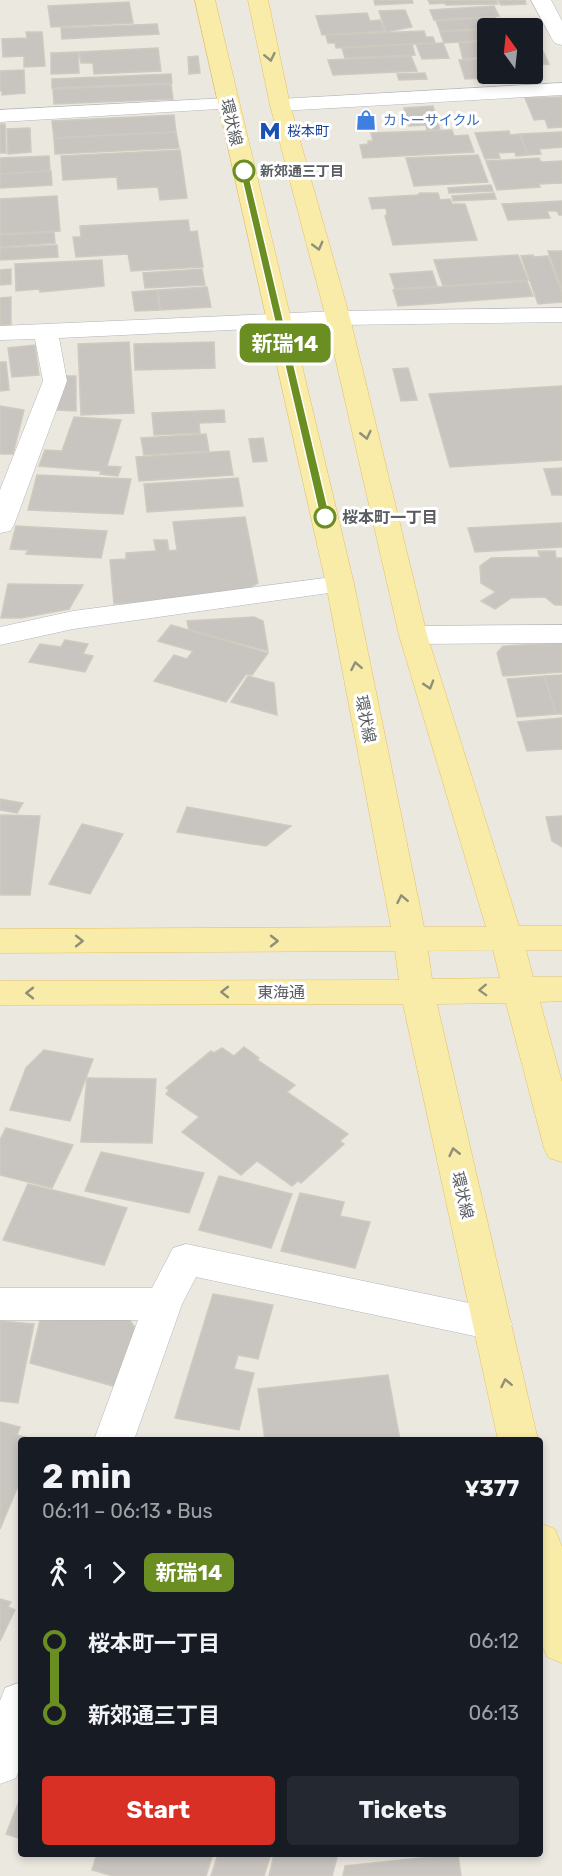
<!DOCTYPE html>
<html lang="en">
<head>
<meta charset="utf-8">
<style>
  :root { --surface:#171b24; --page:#242831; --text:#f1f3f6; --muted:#9ea1a6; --accent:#d93025 }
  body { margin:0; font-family:Rubik,"Noto Sans JP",sans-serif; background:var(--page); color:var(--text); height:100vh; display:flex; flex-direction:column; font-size:22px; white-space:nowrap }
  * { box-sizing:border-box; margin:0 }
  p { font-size:20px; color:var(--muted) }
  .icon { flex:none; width:33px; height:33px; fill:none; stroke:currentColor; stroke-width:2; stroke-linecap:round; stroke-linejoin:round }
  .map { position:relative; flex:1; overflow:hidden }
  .drawer { position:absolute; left:18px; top:1437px; width:525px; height:420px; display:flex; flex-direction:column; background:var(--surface); border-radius:6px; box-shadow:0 3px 9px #0003 }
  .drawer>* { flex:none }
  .badge { padding:0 12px; border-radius:9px; font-size:21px; line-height:39px }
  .needle { width:39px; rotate:345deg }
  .fabs { position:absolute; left:477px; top:18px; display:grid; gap:12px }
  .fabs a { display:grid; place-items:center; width:66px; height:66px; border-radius:6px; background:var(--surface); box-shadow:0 3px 9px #0003; font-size:30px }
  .map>.badge { position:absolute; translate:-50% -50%; box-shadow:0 0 0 3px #fff }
  .legs { display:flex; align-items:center; gap:9px; height:66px; padding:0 24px; font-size:20px }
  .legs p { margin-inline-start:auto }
  .headline { display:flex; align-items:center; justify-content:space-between; height:102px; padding:0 24px }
  h1 { font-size:33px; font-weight:700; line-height:45px }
  .primary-button { display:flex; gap:12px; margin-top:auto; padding:12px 24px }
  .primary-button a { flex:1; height:69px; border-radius:6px; background:var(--accent); color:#fff; font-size:24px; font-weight:700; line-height:69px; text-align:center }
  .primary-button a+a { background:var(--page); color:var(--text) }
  ul { padding:0 24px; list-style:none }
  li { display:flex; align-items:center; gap:21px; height:72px; font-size:22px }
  li i { display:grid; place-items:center; width:9px; height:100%; margin:0 8px; background:currentColor }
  li i::after { content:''; width:15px; height:15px; margin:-8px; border:4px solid; border-radius:50%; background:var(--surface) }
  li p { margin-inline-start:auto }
  li:first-child i { background:linear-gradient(#0000 50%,currentColor 0) }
  li:last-child i { background:linear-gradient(currentColor 50%,#0000 0) }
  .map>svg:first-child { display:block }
  .building { fill:#c8c5c0; stroke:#cfcabf; stroke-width:1.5 }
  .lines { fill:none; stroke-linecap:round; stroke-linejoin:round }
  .minor-casing { stroke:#b3b6ba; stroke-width:1 }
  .major-casing { stroke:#e5c15f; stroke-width:1 }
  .minor { fill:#fff; fill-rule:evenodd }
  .major { fill:#f8eca8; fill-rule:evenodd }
  .oneway { stroke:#918e79 }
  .line-1 { fill:#6b8e23; stroke:#fff; stroke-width:1.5 }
  .stop-1-dot { fill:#fff; stroke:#6b8e23; stroke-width:3 }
  .labels { text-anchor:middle; stroke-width:6; stroke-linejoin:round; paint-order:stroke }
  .far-shop-label { font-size:14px; fill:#366cbe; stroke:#fff; text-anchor:start }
  .far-transit-label { font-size:14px; fill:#164399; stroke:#fff; text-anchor:start }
  .far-stop-label { font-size:14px; font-weight:bold; fill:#595c60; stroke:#fff; text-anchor:start }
  .street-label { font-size:16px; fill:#595c60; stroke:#fff }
  .stop-label { font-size:16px; font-weight:bold; fill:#595c60; stroke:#fff; text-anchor:start }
</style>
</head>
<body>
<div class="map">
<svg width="562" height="1876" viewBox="0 0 562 1876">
  <rect width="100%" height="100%" fill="#ebe8e0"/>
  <!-- building -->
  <g class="building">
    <polygon points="374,0 412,0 413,3 375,5"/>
    <polygon points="428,0 496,0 498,4 446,5 445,3 430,4"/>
    <polygon points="498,0 525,0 526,4 501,5"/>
    <polygon points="129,2 133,23 51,27 48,6"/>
    <polygon points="494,6 499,16 434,20 430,10"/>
    <polygon points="405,10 412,27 386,32 379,11"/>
    <polygon points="367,13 370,21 380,20 385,31 322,35 316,16"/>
    <polygon points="495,17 500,28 440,31 436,21"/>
    <polygon points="157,24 159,34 62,39 61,28"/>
    <polygon points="488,29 488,40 444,43 440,32"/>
    <polygon points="424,31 426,37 433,37 435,43 336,48 335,43 328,43 326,35"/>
    <polygon points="26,32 42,32 45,66 24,67 24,56 3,57 2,39 27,38"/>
    <polygon points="532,39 537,39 549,64 532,65"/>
    <polygon points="488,41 488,53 482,53 484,57 463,59 459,43"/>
    <polygon points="443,43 449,58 422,59 416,44"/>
    <polygon points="412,44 415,55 345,58 342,48"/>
    <polygon points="158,48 161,71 94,74 93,63 81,63 79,52"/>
    <polygon points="78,52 79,73 51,74 51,53"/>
    <polygon points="198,56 200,73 189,74 188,57"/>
    <polygon points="411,56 417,71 333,75 328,60"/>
    <polygon points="488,59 488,74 504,74 505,77 465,79 459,60"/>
    <polygon points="24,70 25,93 2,95 2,91 0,91 0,71"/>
    <polygon points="425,73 427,79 399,80 397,74"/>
    <polygon points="171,74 172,83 52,88 52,79"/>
    <polygon points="171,84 173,99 54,104 53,89"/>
    <polygon points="562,97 562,127 548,128 545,119 534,120 525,98"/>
    <polygon points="433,106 440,130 427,130 426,125 409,126 404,108"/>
    <polygon points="174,115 176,132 54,138 52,121"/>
    <polygon points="0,124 5,124 6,153 0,153"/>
    <polygon points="30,128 31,152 8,154 7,129"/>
    <polygon points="452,130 454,136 468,135 474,152 363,158 360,145 368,144 368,141 373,141 371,133"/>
    <polygon points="509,131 510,135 519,134 528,155 516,156 515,152 498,153 500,158 485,159 475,133"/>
    <polygon points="176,132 179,148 55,154 54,138"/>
    <polygon points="562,132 562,147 539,149 541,154 528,155 520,134"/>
    <polygon points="180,150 187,198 160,200 158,187 118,189 117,177 63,180 61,156"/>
    <polygon points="478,155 488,182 414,186 406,158"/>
    <polygon points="49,156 50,171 0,174 0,158"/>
    <polygon points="539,158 541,162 562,161 562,183 539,184 540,187 497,190 486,161"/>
    <polygon points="51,171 52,185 0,188 0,174"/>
    <polygon points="491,185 493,191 449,193 448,188"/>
    <polygon points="420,193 438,193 440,200 450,199 452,204 465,204 477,240 393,245 385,216 387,214 386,208 372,209 369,198 417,195"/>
    <polygon points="494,193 496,199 453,201 452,196"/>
    <polygon points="57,196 60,231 0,234 0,199"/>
    <polygon points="562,201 562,215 559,215 557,211 547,211 550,218 508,220 502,204"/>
    <polygon points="188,220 190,232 197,231 203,267 131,271 128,254 76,257 73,237 81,237 80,226"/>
    <polygon points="54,232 55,243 0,247 0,235"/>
    <polygon points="57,245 58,257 0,260 0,248"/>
    <polygon points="548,251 562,251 562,290"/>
    <polygon points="518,255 528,280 443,286 434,260"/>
    <polygon points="533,255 534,257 548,256 562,293 562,302 538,304 521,256"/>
    <polygon points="102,260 104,286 40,292 39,289 16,291 15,264"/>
    <polygon points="11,269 11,284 0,285 0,270"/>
    <polygon points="202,269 205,285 145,288 143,273"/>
    <polygon points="432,271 437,286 395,289 390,274"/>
    <polygon points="527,281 533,296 427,304 398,306 393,290"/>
    <polygon points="207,287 211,307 161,310 158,290"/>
    <polygon points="157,290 160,310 135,311 132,292"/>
    <polygon points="11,297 11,325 0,325 0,298"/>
    <polygon points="129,342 134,413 81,415 78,344"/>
    <polygon points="214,342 215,368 135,370 134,344"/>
    <polygon points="35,345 39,375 12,377 8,348"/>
    <polygon points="0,362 6,362 9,390 0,391"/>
    <polygon points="408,368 417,400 401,401 393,369"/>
    <polygon points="63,376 76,376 76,411 57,410"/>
    <polygon points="562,386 562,460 450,467 429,394"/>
    <polygon points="0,406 24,410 13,454 0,454"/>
    <polygon points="224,410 225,422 199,423 200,433 154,435 152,413"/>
    <polygon points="74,417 121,420 107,466 121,467 118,476 100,474 101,471 39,466 45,450 62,451"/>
    <polygon points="206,434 209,451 144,455 141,438"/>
    <polygon points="263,438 267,461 253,462 249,439"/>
    <polygon points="229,451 233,475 139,481 136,457"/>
    <polygon points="562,468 562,495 552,495 544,469"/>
    <polygon points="37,475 131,479 123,514 28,510"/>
    <polygon points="238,478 243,506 147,512 144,484"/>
    <polygon points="245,517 258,583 245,590 246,594 114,604 110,560 126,559 126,553 156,551 154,540 167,540 169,551 177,550 173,522"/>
    <polygon points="562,523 562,547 475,552 468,528"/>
    <polygon points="16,526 107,531 101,558 26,554 28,550 10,549"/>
    <polygon points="538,551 555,551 556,558 562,558 562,605 555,605 545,597 511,598 495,609 481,601 496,592 481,583 480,566 491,558 540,557"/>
    <polygon points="8,584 83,585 69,609 21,618 1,618"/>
    <polygon points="254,617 263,621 268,651 189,630 187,621"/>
    <polygon points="171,625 268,653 252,675 246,674 226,702 154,681 174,655 187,659 193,651 158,641"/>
    <polygon points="65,640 88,644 83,654 93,656 85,672 29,662 40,644 61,647"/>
    <polygon points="562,643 562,672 503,676 497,653 503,646"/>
    <polygon points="562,675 562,714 556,714 544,676"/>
    <polygon points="248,676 274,683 277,715 231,702"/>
    <polygon points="544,676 556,714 517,717 507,679"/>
    <polygon points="562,718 562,749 527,751 518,722"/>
    <polygon points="0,799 23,803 17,813 0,810"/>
    <polygon points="187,807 291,826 266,846 177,832"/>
    <polygon points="0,815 40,816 30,895 0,895"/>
    <polygon points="562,816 562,847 552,841 546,817"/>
    <polygon points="82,824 123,834 90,894 49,884"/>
    <polygon points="244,1047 259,1058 257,1060 295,1085 287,1092 348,1134 340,1141 344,1144 301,1183 298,1181 292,1186 257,1161 241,1175 182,1132 199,1117 166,1094 169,1090 166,1088 211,1051 214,1053 222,1048 234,1056"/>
    <polygon points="44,1050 93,1059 70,1121 10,1110 26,1068"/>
    <polygon points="87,1078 156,1079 152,1143 81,1142"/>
    <polygon points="6,1128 73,1145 52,1188 0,1175 0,1140"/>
    <polygon points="101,1152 204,1173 189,1213 85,1191"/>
    <polygon points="219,1176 292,1194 271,1248 199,1230"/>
    <polygon points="28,1184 127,1208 104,1265 3,1240"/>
    <polygon points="300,1193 344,1202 340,1216 370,1222 355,1268 281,1251"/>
    <polygon points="213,1294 273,1305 258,1359 238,1355 234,1369 254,1373 239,1430 175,1418"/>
    <polygon points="129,1319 140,1335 117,1387 30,1363 40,1320"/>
    <polygon points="0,1321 34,1324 18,1403 0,1401"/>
    <polygon points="388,1375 400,1440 265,1440 258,1389"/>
    <polygon points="0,1422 20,1427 17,1435 35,1440 21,1440 21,1479 0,1529"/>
    <polygon points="0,1599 11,1602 8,1607 15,1610 0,1641"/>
    <polygon points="18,1804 21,1805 21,1839 6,1834"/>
    <polygon points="97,1854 213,1854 206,1876 113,1876 92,1870"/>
    <polygon points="218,1854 271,1854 264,1876 211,1876"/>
    <polygon points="274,1854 338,1854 332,1876 269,1876"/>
    <polygon points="458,1854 461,1876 343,1876 345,1866"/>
  </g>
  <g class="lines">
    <!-- minor casing -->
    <g class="minor-casing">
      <g id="minor">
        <polygon points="531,0 551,0 562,21 562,45 555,43 552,39"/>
        <polygon points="562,83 562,95 280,111 273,109 270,105 273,101 280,99"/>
        <polygon points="228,98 235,100 238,104 235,108 0,122 0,110"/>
        <polygon points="562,308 562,322 338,325 59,338 67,381 14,525 10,531 0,533 0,490 43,381 35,339 0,340 0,326 338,311"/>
        <polygon points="340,576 350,578 354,584 350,590 73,629 0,645 0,627 73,611"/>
        <polygon points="562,625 562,643 413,644 403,641 399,635 403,629 413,626"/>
        <polygon points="186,1244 493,1308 507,1313 512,1324 507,1335 493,1340 196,1277 182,1304 134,1440 94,1440 138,1320 0,1320 0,1288 152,1288 173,1248"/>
        <polygon points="21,1682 21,1765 16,1778 0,1784 0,1701 5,1688"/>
      </g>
    </g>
    <!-- major casing -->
    <g class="major-casing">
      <g id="major">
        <path d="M195,0h20l139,584 70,343h62l-87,-292 -73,-317 -56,-213 -22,-105h20l22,105 60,213 77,317 92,291h43v24h-36l7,27h29v24l-22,1 22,80v80l-13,-4 -5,-10 -38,-145 -69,1 101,436h-40l-95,-436 -403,1v-24l399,-1 -4,-29 -395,2v-24l391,-2 -65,-343zM493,950l7,28 -68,1 -4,-28z"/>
        <polygon points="540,1523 555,1529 562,1547 562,1663 547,1657 540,1641"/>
      </g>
    </g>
    <!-- minor -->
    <use href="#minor" class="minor"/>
    <!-- major -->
    <use href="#major" class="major"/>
  </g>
  <!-- one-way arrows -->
  <defs><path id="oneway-chevron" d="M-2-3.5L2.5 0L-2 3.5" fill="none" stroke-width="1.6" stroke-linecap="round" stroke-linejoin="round" transform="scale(1.5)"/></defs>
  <g class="oneway">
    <use href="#oneway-chevron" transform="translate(270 57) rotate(78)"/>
    <use href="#oneway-chevron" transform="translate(318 246) rotate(75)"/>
    <use href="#oneway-chevron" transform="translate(366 435) rotate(77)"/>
    <use href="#oneway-chevron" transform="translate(356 666) rotate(-101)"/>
    <use href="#oneway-chevron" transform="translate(429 685) rotate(73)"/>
    <use href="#oneway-chevron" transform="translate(402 899) rotate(-101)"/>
    <use href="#oneway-chevron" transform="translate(79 941)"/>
    <use href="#oneway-chevron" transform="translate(274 941)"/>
    <use href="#oneway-chevron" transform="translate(483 990) rotate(178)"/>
    <use href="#oneway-chevron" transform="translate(225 992) rotate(180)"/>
    <use href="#oneway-chevron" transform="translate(30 993) rotate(180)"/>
    <use href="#oneway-chevron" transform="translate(454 1152) rotate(-103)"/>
    <use href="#oneway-chevron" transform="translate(506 1383) rotate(-102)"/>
  </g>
  <!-- line-1 -->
  <polygon class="line-1" points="244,168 248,171 330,517 325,520 320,517 240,171"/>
  <!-- icons -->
  <defs>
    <g id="shop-bare" transform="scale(1.62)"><path d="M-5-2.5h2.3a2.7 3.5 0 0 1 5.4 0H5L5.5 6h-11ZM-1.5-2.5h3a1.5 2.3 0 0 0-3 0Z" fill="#3f7fe0" stroke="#fff" stroke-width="2.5" paint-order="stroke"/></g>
    <g id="metro-bare" transform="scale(1.62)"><path d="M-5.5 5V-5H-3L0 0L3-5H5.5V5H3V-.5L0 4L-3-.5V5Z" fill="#1a4fb4" stroke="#fff" stroke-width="2.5" paint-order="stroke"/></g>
  </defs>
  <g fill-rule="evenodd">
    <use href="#shop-bare" x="366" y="120"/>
    <use href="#metro-bare" x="270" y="131"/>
  </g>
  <!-- markers -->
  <g class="stop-1-dot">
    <circle cx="244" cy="171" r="10"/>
    <circle cx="325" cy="517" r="10"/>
  </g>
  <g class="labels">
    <!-- far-shop labels -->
    <g class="far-shop-label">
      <text x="383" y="125">カトーサイクル</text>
    </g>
    <!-- far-transit labels -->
    <g class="far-transit-label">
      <text x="287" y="136">桜本町</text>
    </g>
    <!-- far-stop labels -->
    <g class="far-stop-label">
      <text x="260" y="176">新郊通三丁目</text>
    </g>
    <!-- street labels -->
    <g class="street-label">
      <text transform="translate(232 122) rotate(77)" y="6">環状線</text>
      <text transform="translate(366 719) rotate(79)" y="6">環状線</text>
      <text x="281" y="998">東海通</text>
      <text transform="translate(463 1195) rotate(77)" y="6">環状線</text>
    </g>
    <!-- stop labels -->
    <g class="stop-label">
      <text x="342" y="523">桜本町一丁目</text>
    </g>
  </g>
</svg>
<div class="fabs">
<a><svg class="needle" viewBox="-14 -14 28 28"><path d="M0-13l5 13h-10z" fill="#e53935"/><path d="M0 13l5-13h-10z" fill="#9ea1a6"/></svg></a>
</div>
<b class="badge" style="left:285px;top:343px;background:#6b8e23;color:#fff">新瑞14</b>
<section class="drawer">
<div class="headline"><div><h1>2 min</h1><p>06:11 – 06:13 · Bus</p></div><b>¥377</b></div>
<div class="legs"><svg class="icon" aria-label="walk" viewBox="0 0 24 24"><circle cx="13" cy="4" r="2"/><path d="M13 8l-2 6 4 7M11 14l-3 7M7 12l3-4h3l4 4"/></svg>1<svg class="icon" aria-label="forward" viewBox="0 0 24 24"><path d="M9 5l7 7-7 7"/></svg><b class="badge" style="background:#6b8e23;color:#fff">新瑞14</b></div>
<ul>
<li><i style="color:#6b8e23"></i><b>桜本町一丁目</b><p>06:12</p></li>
<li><i style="color:#6b8e23"></i><b>新郊通三丁目</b><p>06:13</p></li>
</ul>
<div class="primary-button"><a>Start</a><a>Tickets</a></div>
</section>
</div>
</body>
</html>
